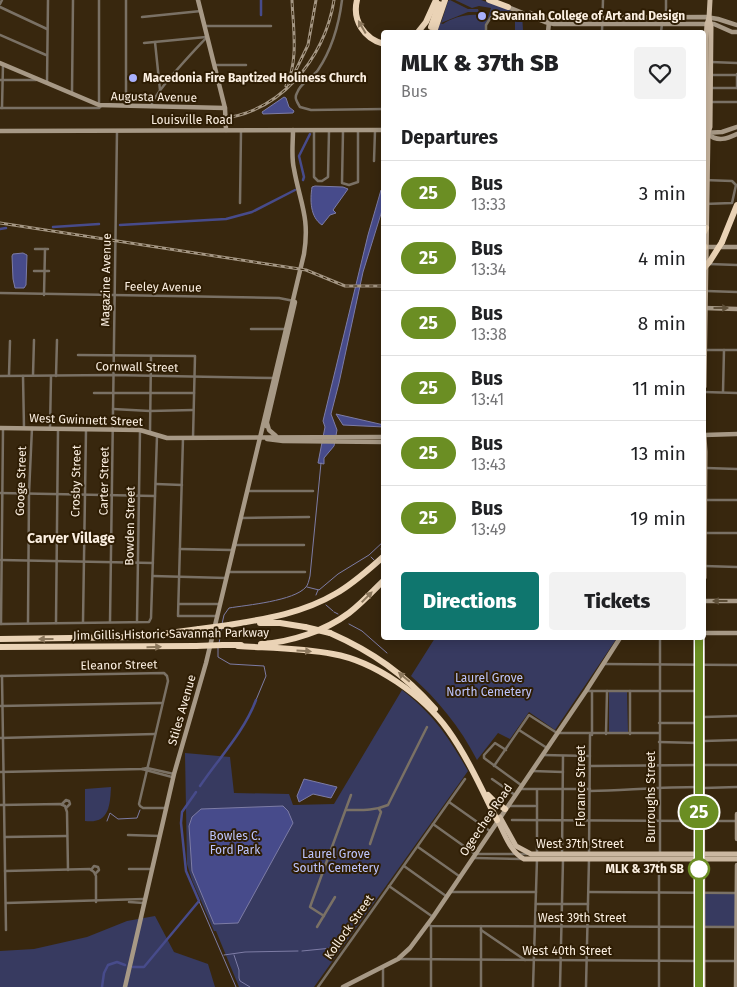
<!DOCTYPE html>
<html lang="en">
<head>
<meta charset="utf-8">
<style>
  :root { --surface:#fff; --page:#f2f2f2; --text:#202124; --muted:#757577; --line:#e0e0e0; --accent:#0f766e }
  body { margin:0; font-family:"Fira Sans",sans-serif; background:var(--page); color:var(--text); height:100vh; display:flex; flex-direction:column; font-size:19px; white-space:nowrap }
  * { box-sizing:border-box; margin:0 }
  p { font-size:16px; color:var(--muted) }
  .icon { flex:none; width:28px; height:28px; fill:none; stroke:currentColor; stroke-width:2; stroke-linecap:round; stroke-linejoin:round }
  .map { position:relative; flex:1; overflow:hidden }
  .sheet { position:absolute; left:381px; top:30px; width:325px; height:610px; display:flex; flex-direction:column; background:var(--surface); border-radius:5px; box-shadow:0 2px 12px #0003 }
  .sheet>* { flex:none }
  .badge { padding:0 10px; border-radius:16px; font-size:18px; line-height:32px }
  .map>.badge { position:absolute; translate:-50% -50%; box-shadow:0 0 0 2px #fff }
  h2 { padding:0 20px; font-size:19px; line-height:45px }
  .round { display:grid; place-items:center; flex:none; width:52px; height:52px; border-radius:5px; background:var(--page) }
  .overview { display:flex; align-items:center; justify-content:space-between; height:85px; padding:0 20px }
  h1 { font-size:24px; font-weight:800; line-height:38px }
  .cta { display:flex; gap:10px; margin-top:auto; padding:10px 20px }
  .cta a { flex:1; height:58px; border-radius:5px; background:var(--accent); color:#fff; font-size:20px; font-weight:800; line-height:58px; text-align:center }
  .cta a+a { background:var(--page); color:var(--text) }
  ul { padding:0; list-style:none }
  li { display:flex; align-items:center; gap:15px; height:65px; padding:0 20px; border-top:1px solid var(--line) }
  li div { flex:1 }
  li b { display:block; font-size:19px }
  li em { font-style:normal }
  li .badge { min-width:55px; font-weight:700; text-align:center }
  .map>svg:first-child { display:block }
  .green { fill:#373a60 }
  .water { fill:#474b8b; stroke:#7d7ca5 }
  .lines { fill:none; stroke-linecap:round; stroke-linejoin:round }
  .stream { stroke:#7d7ca5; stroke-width:1 }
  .canal { stroke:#474b8b; stroke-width:2.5 }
  .street { stroke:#7a7165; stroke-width:2.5 }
  .secondary { stroke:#a79986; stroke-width:4.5 }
  .primary { stroke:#cab7a0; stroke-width:5 }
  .highway { stroke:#ead3b6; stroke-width:6 }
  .rail-casing { stroke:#a49683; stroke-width:3 }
  .rail { stroke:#2e1d04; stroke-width:1; stroke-dasharray:4; stroke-linecap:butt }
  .highway-bridge { stroke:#ead3b6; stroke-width:6 }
  .oneway { fill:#8c785d }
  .oneway2 { fill:#5e4f38 }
  .line-casing { stroke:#fff; stroke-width:11 }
  .line { stroke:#6b8e23; stroke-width:8 }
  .poi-dot { fill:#a8b0fc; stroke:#2e1d04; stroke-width:2 }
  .stop-dot { fill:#fff; stroke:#6b8e23; stroke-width:2.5 }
  .labels { text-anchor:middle; stroke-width:4; stroke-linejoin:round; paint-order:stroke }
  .poi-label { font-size:12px; font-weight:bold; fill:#fbefe1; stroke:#2e1d04; text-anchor:start }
  .street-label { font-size:12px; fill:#fbefe1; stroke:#2e1d04 }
  .park-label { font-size:12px; fill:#bcc4fd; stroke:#2e1d04 }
  .stop-label { font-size:12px; font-weight:bold; fill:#fbefe1; stroke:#2e1d04; text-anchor:end }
  .neighbourhood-label { font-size:14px; font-weight:bold; fill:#fbefe1; stroke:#2e1d04 }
</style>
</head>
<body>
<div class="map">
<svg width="737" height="987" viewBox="0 0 737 987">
  <rect width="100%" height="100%" fill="#38270e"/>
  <!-- green -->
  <g class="green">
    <polygon points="450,0 468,9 478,9 479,12 468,12 441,23 448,1"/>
    <path d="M455,0h26l41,14 1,16h-8v-9l-2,-4c-16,-9 -28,-3 -28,15h-48l3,-9 3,1c8,-6 24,-10 34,-9l1,5h9l4,-12 -12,-2 -7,2z"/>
    <path d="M435,638h182l-62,92 -26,-18 -19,27 -12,-6 -21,27c-17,-33 -39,-60 -66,-84z"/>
    <path d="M402,690c32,25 46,46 66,81l-154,216h-75l-23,-56h-2l-22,-51 -5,-16 -2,-111 45,4 4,36 55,1 4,11 41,-1z"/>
    <polygon points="609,692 627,692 628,732 609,732"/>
    <path d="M111,787c-1,19 -2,37 -26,34v-32z"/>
    <polygon points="701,893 736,894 736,926 701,926"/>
    <polygon points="155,916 174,952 208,964 215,987 0,987 0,951 34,949 87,937 127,921"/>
  </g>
  <!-- water -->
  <g class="water">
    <polygon points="284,97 286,98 289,107 294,111 293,113 263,114 262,112"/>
    <path d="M315,186l28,1 5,2 -15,21 3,3 -6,2 -8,10c-12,-8 -12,-25 -10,-38z"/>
    <polygon points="384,188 384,204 363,272 339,383 331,414 337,430 334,446 324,458 324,464 318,463 325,427 323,421 368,235 381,190"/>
    <polygon points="23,253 27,255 26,285 24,288 15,288 13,279 12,256 13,254"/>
    <polygon points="336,414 384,425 384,427 343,425"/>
    <polygon points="304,779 337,787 331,798 313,794 299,802 297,796"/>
    <polygon points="283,806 288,811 293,823 238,923 214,924 192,871 189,826 192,817 201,809"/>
  </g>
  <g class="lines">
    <!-- stream -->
    <g class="stream">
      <polyline points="381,549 382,551"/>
      <polyline points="371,557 374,560"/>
      <polyline points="307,587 319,590 338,574 369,555 384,541"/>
      <polyline points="316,595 318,590"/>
      <polyline points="326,605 333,611"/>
      <polyline points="334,612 338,614"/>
      <path d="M222,624l2,-9 5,-7c18,-3 65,-7 77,-21 2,-2 3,-7 4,-11l11,-113"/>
      <polyline points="349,624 362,631 387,653"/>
      <polyline points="219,643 222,628"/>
      <polyline points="218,647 218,657 230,664 264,666 266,676 256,700"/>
      <polyline points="107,821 110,813 118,819 137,818 140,810"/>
      <polyline points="199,901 236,987"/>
      <polyline points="302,951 332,948 344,941"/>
      <polyline points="224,955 245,952 298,951"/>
      <polyline points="234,955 239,970 239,978 240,981 250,987"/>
    </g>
    <!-- canal -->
    <g class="canal">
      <polyline points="261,0 261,15"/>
      <polyline points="303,180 304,177 299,156 310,134"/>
      <polyline points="120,225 226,219 252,212 295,190"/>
      <polyline points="53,227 99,224"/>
      <polyline points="0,229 6,228"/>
      <path d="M200,786c19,-28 44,-54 56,-86"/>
      <polyline points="133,967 144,967 199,901 186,871 181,823 182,812 196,792"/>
      <polyline points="102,987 104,973 108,965 117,962 125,965"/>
    </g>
    <!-- street -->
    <g class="street">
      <path d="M342,0c-3,24 -10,49 -24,70 -6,8 -18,13 -21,23 -3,5 0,9 3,14l11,3 73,-1"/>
      <polyline points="0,4 2,0"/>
      <polyline points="0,7 47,29"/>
      <polyline points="142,17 201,11"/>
      <polyline points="666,17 666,0"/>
      <polyline points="205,26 271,26"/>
      <polyline points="486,32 486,25 491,17"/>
      <polyline points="517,32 536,32"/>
      <polyline points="602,32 603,0"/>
      <polyline points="661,32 662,24"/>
      <polyline points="0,35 46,55"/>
      <polyline points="155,42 160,90"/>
      <polyline points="144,43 206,37"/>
      <polyline points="711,62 737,63"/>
      <polyline points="215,65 246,65"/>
      <polyline points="711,75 737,75"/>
      <polyline points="0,80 36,80"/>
      <polyline points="47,83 48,0"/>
      <polyline points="712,88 737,88"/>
      <polyline points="737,88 737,74"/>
      <polyline points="72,93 73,0"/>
      <polyline points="711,102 737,102"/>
      <polyline points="99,104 99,0"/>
      <polyline points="126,106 126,0"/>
      <path d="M151,107c1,-13 45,-58 56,-70"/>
      <polyline points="0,108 99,108 101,106"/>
      <polyline points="2,108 3,64"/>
      <polyline points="314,130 314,177 318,181 322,181 328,177 329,131"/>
      <polyline points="343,131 342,183 349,185 358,182 358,130"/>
      <polyline points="374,161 375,131"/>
      <polyline points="704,180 732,181 736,185 732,203 704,204"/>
      <polyline points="240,203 241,131"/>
      <polyline points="35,249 48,249"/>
      <polyline points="709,264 737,265"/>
      <polyline points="34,271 49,271"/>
      <polyline points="706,291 737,292"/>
      <polyline points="0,293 279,298 294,301"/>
      <polyline points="44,295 45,249"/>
      <polyline points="251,329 285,329"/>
      <polyline points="706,350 737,350"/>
      <polyline points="78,355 195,356 193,438"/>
      <polyline points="9,375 10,341"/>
      <polyline points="33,375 34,340"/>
      <polyline points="0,376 113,375 273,378"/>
      <polyline points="23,376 24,428"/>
      <polyline points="56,376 57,340"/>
      <polyline points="704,392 737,393"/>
      <polyline points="723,392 724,350"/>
      <polyline points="94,393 194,393"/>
      <polyline points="113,409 150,411 193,410"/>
      <polyline points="50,428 51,376"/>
      <polyline points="150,432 151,356"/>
      <polyline points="183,438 178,616 217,616"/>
      <polyline points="706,468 737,469"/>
      <polyline points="156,484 182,485"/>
      <polyline points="247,491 313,491"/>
      <polyline points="0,493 155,496"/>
      <polyline points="706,500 737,500"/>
      <polyline points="241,518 309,517"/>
      <polyline points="705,533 737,533"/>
      <polyline points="234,545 304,545"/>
      <polyline points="180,549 232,550"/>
      <polyline points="1,560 153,563"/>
      <polyline points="704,566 737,567"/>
      <polyline points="229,572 305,572"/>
      <polyline points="153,576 226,578"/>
      <polyline points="179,604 220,604"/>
      <polyline points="83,622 86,430"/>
      <polyline points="110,622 117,131"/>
      <polyline points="137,622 140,430"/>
      <polyline points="28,623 29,493 32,428"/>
      <polyline points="56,623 58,430"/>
      <polyline points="0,624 149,622 151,618 157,436"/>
      <polyline points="1,624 3,429"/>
      <polyline points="604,664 737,665"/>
      <polyline points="0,676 164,673 167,676 168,681 139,804 140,806 143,808 166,808"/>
      <polyline points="2,676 6,930"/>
      <polyline points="586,691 699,691"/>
      <polyline points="630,691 630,734"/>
      <polyline points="0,706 162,703"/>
      <polyline points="704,717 737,716"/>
      <polyline points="659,723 700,723"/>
      <polyline points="519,730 547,748"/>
      <polyline points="606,734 607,691"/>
      <polyline points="592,735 592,691"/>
      <polyline points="0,738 155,734"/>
      <polyline points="704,741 737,740"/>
      <polyline points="659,742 698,743"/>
      <polyline points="506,750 495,743 484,755 484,758 521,785"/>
      <polyline points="542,755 590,756"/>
      <polyline points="704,765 737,765"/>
      <polyline points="494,766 529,715 557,733 659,733"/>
      <polyline points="590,766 699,765"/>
      <polyline points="142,769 172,777"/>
      <polyline points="532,771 563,772"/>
      <polyline points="0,772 142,769 147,768 174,774"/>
      <polyline points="492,779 515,795"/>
      <polyline points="704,788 737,787"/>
      <polyline points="519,789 590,789"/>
      <path d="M590,791c36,-1 73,-4 109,-4"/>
      <polyline points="449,802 490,831"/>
      <polyline points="62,804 66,800 69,801 70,804 66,808"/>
      <polyline points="0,805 60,804 65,806 67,812 68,870"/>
      <polyline points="509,806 535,806"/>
      <path d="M346,810c15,0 28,1 42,-5l39,-78"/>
      <polyline points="512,820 699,821"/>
      <polyline points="704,821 737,821"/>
      <polyline points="433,824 475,854 527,854"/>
      <polyline points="128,835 160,836"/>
      <polyline points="5,837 67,836"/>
      <polyline points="370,844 381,812 379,809"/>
      <polyline points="418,847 459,876"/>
      <polyline points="537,853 537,790"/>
      <polyline points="589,853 590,735"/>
      <polyline points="660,853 660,638"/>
      <polyline points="562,855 563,756"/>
      <polyline points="474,858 523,859"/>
      <polyline points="404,866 446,896"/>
      <polyline points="129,869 152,869"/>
      <polyline points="91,870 94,866 98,867 99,870 95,874"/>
      <polyline points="5,871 90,869 94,872 96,876 96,902"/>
      <polyline points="389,886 433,917"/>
      <polyline points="450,892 536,892"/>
      <polyline points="589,892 737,893"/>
      <polyline points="129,902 144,903"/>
      <polyline points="6,903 144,899"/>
      <polyline points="536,904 588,904"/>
      <polyline points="324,916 310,907 351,795"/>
      <polyline points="427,924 431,926 736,927"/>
      <polyline points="481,926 481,987"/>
      <polyline points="317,927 335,897"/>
      <polyline points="481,930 525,960"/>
      <polyline points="399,959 698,961"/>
      <polyline points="704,961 736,961"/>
      <polyline points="318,987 465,779"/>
      <polyline points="383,987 383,967"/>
      <polyline points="431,987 431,926"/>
      <polyline points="533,987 537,859"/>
      <polyline points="560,987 563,860"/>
      <polyline points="586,987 589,859"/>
      <polyline points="659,987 659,859"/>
    </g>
    <!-- secondary -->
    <g class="secondary">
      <polyline points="198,0 225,108 226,130"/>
      <polyline points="508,7 545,22 554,24 714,24 732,32 737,32"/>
      <polyline points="530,13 549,18 706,17 718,19 737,25"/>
      <polyline points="548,32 549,22"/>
      <polyline points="0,63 99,105 225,108"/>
      <polyline points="0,131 384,130"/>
      <polyline points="704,133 722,132 737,127"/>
      <path d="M708,134c9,8 19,5 29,0"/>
      <polyline points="705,247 737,247"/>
      <polyline points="704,308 737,309"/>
      <polyline points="267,423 269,430 276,436"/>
      <polyline points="266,426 295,302"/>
      <polyline points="0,428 140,430 167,438 384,437"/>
      <polyline points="704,435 737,434"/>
      <polyline points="267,439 283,441 384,442"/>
      <polyline points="704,601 737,601"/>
      <polyline points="704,633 737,633"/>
      <polyline points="737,814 737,839"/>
      <path d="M125,987l49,-213 32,-111 98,-409c6,-37 -4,-51 -10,-85 -3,-12 -1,-26 -1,-39"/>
      <polyline points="343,987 398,959 410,948 433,917 586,691 620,638"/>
      <polyline points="736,987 737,865"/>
    </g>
    <!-- primary -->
    <g class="primary">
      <polyline points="708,133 710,127 711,27 709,18 710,0"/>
      <polyline points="704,387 708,134 706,128 706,39 707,24 709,18"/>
      <polyline points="704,435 705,452 704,578"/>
      <polyline points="702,638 703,987"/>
      <polyline points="699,754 699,735"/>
      <polyline points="500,817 516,846 531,854 737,854"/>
      <path d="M497,820c8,14 13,32 27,39h213"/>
      <polyline points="699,948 699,987"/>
    </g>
    <!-- highway -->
    <g class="highway">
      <path d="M357,0c-5,20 7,39 27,44"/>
      <polyline points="489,0 508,7"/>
      <polyline points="431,27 439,4"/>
      <polyline points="418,32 426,22 436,0"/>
      <polyline points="434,32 445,0"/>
      <polyline points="704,232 706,228"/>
      <polyline points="722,242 737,205"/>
      <polyline points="704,247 705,247"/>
      <polyline points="260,623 280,623 305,627"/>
      <path d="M229,625c36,-6 74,-12 106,-31 18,-10 33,-24 49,-38"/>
      <path d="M330,633c43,19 74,41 105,76"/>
      <polyline points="0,639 139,637 199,629"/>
      <path d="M261,644c30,-2 64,-13 88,-31 13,-10 24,-22 35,-33"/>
      <polyline points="223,645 241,645"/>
      <path d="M238,646c31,2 64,2 95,8 41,7 91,42 115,76 20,28 34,60 49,90"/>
      <polyline points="0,647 196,646"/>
      <polyline points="488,795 495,802 505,809"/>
    </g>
    <!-- rail casing -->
    <g class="rail-casing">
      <g id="rail">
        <polyline points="293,76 308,45 316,0"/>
        <path d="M286,86c13,-25 7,-59 6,-86"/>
        <path d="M216,119c63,-4 109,-60 118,-119"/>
        <polyline points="0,223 306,270 345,286 384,286"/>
      </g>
    </g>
    <!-- rail -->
    <use href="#rail" class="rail"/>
    <!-- highway-bridge -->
    <g class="highway-bridge">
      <polyline points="704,268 710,261 722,242"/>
      <polyline points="305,627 330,633"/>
      <polyline points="199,629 229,625"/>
      <polyline points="196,646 223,645"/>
    </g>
  </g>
  <!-- one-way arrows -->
  <defs><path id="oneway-solid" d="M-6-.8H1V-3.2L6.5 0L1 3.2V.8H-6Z" transform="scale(1.25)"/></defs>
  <g class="oneway">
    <use href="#oneway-solid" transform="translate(362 27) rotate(-120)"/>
    <use href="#oneway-solid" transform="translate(367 597) rotate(-45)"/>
    <use href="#oneway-solid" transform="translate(46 639) rotate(180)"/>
    <use href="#oneway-solid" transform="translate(154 647) rotate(-1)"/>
    <use href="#oneway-solid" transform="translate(304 651) rotate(4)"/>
    <use href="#oneway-solid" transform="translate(404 677) rotate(-140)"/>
  </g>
  <g class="oneway2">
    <use href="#oneway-solid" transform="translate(721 308)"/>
    <use href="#oneway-solid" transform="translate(720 601) rotate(-180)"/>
  </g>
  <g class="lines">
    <!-- line casing -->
    <g class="line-casing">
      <polyline id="line" points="699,987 699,638"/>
    </g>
    <!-- line -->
    <use href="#line" class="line"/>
  </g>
  <!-- markers -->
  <g class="poi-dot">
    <circle cx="482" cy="16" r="5"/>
    <circle cx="133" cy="78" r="5"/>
  </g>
  <circle class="stop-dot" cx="699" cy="869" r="10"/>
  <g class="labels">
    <!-- poi labels -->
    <g class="poi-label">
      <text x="492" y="20">Savannah College of Art and Design</text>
      <text x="143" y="82">Macedonia Fire Baptized Holiness Church</text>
    </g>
    <!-- street labels -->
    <g class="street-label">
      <text transform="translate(154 97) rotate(1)" y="4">Augusta Avenue</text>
      <text x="192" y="124">Louisville Road</text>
      <text transform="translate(106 280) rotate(-89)" y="4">Magazine Avenue</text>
      <text transform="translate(163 287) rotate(1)" y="4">Feeley Avenue</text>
      <text transform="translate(137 367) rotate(1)" y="4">Cornwall Street</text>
      <text transform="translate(86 420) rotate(2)" y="4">West Gwinnett Street</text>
      <text transform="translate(21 481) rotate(-88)" y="4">Googe Street</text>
      <text transform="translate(76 481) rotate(-89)" y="4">Crosby Street</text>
      <text transform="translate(104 481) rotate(-89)" y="4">Carter Street</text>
      <text transform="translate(130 526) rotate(-89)" y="4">Bowden Street</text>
      <text transform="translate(171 634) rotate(-1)" y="4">Jim Gillis Historic Savannah Parkway</text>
      <text transform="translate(119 665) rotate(-1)" y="4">Eleanor Street</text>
      <text transform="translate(182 710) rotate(-74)" y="4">Stiles Avenue</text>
      <text transform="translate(581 786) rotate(-90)" y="4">Florance Street</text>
      <text transform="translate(651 797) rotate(-90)" y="4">Burroughs Street</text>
      <text transform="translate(486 820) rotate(-56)" y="4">Ogeechee Road</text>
      <text x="580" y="848">West 37th Street</text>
      <text x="582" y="922">West 39th Street</text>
      <text transform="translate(349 927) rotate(-55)" y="4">Kollock Street</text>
      <text x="567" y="955">West 40th Street</text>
    </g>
    <!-- park labels -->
    <g class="park-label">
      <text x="489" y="682">Laurel Grove<tspan x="489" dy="14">North Cemetery</tspan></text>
      <text x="235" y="840">Bowles C.<tspan x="235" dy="14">Ford Park</tspan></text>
      <text x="336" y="858">Laurel Grove<tspan x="336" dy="14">South Cemetery</tspan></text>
    </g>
    <!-- stop labels -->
    <g class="stop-label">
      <text x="684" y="873">MLK &amp; 37th SB</text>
    </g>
    <!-- neighbourhood labels -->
    <g class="neighbourhood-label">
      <text x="71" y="543">Carver Village</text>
    </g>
  </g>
</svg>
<b class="badge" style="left:699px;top:812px;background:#6b8e23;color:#fff">25</b>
<section class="sheet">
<div class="overview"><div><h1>MLK &amp; 37th SB</h1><p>Bus</p></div><a class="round"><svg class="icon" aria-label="heart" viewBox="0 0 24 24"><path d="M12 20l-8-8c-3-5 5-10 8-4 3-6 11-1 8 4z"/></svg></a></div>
<h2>Departures</h2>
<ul>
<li><span class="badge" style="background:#6b8e23;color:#fff">25</span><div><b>Bus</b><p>13:33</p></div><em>3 min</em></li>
<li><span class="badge" style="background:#6b8e23;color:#fff">25</span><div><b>Bus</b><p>13:34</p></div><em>4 min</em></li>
<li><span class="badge" style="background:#6b8e23;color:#fff">25</span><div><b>Bus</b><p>13:38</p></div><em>8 min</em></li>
<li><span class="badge" style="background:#6b8e23;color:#fff">25</span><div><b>Bus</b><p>13:41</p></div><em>11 min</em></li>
<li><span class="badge" style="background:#6b8e23;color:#fff">25</span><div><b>Bus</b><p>13:43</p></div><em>13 min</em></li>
<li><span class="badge" style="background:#6b8e23;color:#fff">25</span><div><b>Bus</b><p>13:49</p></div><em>19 min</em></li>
</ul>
<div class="cta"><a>Directions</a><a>Tickets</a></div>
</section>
</div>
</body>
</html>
